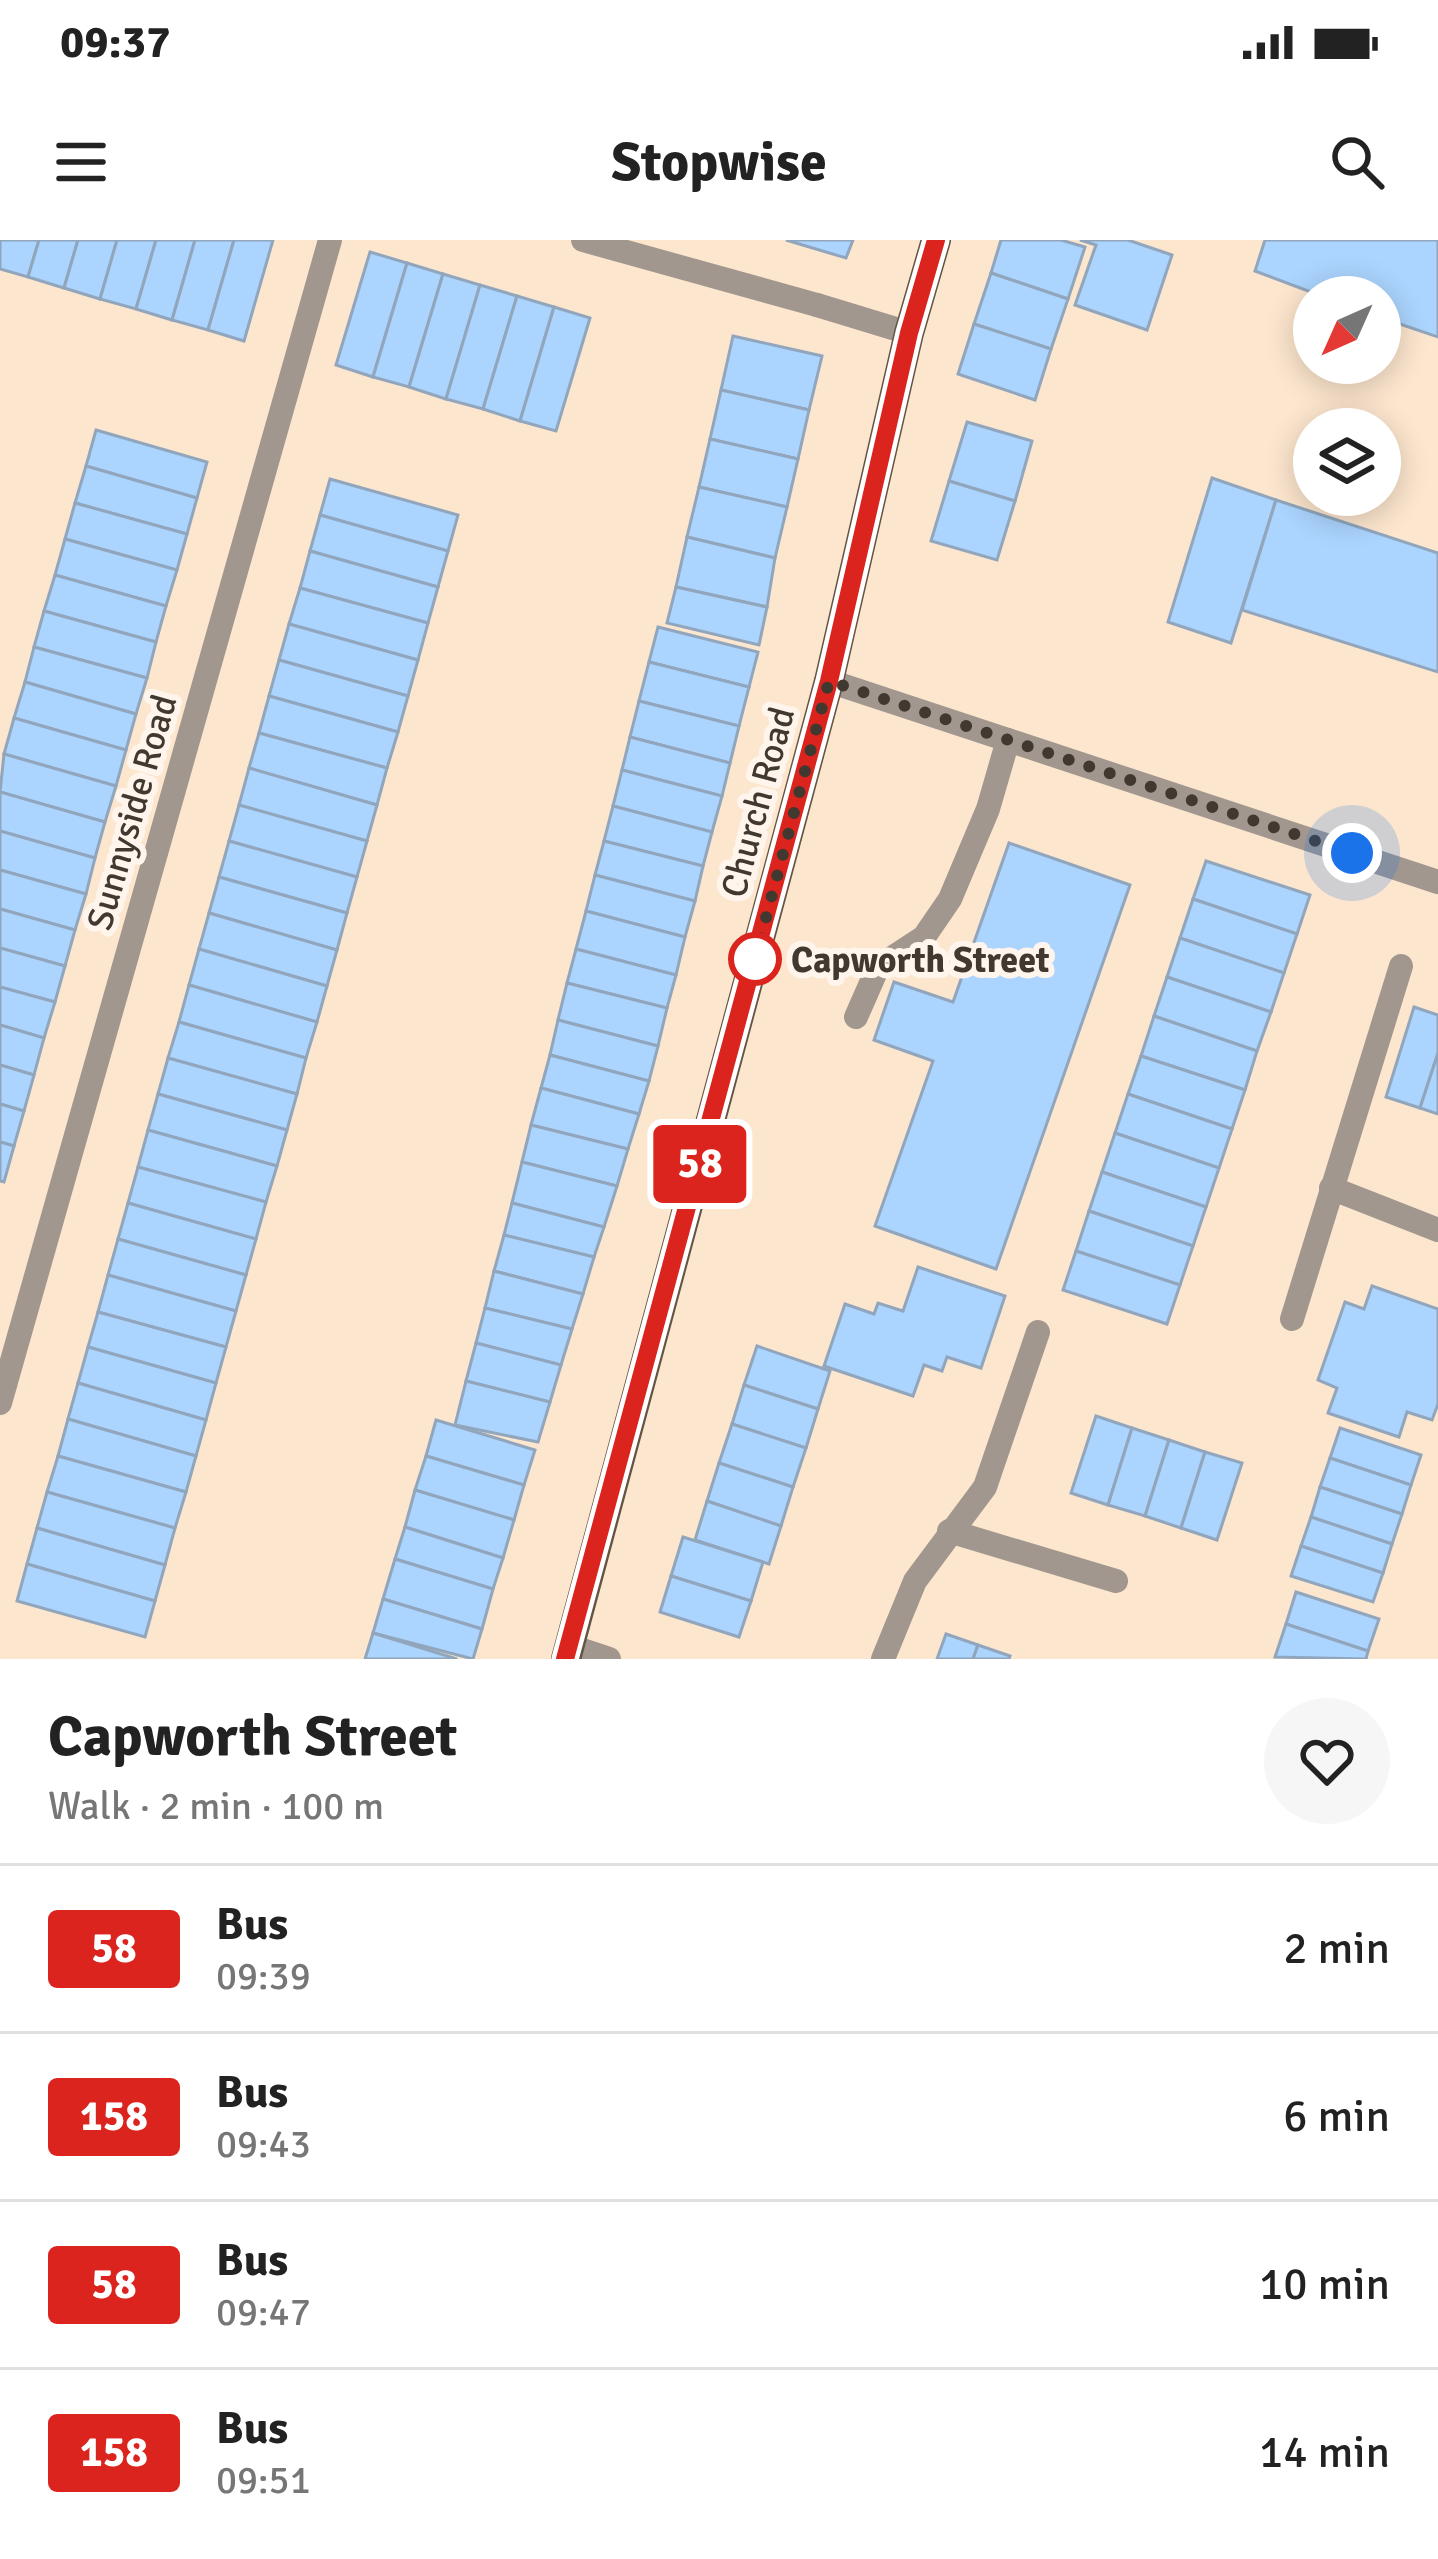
<!DOCTYPE html>
<html lang="en">
<head>
<meta charset="utf-8">
<style>
  :root { --surface:#fff; --page:#f6f6f6; --text:#222; --muted:#767676; --line:#e0e0e0 }
  body { margin:0; font-family:Signika,sans-serif; background:var(--page); color:var(--text); height:100vh; display:flex; flex-direction:column; font-size:45px; white-space:nowrap }
  * { box-sizing:border-box; margin:0 }
  p { font-size:39px; color:var(--muted) }
  .icon { flex:none; width:66px; height:66px; fill:none; stroke:currentColor; stroke-width:2; stroke-linecap:round; stroke-linejoin:round }
  .map { position:relative; height:1419px; overflow:hidden }
  .panel { display:flex; flex-direction:column; background:var(--surface); flex:1 }
  .panel>* { flex:none }
  .badge { padding:0 24px; border-radius:9px; font-size:42px; line-height:78px }
  .needle { width:78px; rotate:225deg }
  .fabs { position:absolute; left:1293px; top:36px; display:grid; gap:24px }
  .fabs a { display:grid; place-items:center; width:108px; height:108px; border-radius:50%; background:var(--surface); box-shadow:0 6px 30px #0003; font-size:60px }
  .you { position:absolute; width:60px; height:60px; margin:-30px; border:9px solid #fff; border-radius:50%; background:#1a73e8; box-shadow:0 0 0 18px #1a73e833 }
  .map>.badge { position:absolute; translate:-50% -50%; box-shadow:0 0 0 6px #fff }
  .round { display:grid; place-items:center; flex:none; width:126px; height:126px; border-radius:63px; background:var(--page) }
  .head { display:flex; align-items:center; justify-content:space-between; height:204px; padding:0 48px }
  h1 { font-size:57px; font-weight:700; line-height:90px }
  ul { padding:0; list-style:none }
  li { display:flex; align-items:center; gap:36px; height:168px; padding:0 48px; border-top:3px solid var(--line) }
  li div { flex:1 }
  li b { display:block; font-size:45px }
  li em { font-style:normal }
  li .badge { min-width:132px; font-weight:700; text-align:center }
  .status { display:flex; justify-content:space-between; align-items:center; height:84px; padding:0 60px; background:var(--surface); direction:ltr }
  .status svg { height:33px; fill:currentColor }
  header { display:flex; justify-content:space-between; align-items:center; height:156px; padding:0 48px; background:var(--surface); font-size:54px; font-weight:700 }
  .map>svg:first-child { display:block }
  .building { fill:#abd4fe; stroke:#91a6bc; stroke-width:3 }
  .lines { fill:none; stroke-linecap:round; stroke-linejoin:round }
  .service { stroke:#a1978e; stroke-width:24 }
  .pedestrian { stroke:#a1978e; stroke-width:24 }
  .minor { stroke:#a1978e; stroke-width:24 }
  .primary { stroke:#645443; stroke-width:30 }
  .line-casing { stroke:#fff; stroke-width:27 }
  .line { stroke:#dc241f; stroke-width:18 }
  .walk { stroke:#41382f; stroke-width:12; stroke-dasharray:0 21.6 }
  .stop-dot { fill:#fff; stroke:#dc241f; stroke-width:6 }
  .labels { text-anchor:middle; stroke-width:12; stroke-linejoin:round; paint-order:stroke }
  .street-label { font-size:36px; fill:#41382f; stroke:#fff5ec }
  .stop-label { font-size:36px; font-weight:bold; fill:#41382f; stroke:#fff5ec; text-anchor:start }
</style>
</head>
<body>
<div class="status"><b>09:37</b><svg viewBox="0 0 49 12"><path d="M0 12V9h3v3zM5 12V6h3v6zM10 12V3h3v9zM15 12V0h3v12zM26 1h20v11H26zM47 4h2v5h-2z"/></svg></div>
<header><svg class="icon" aria-label="menu" viewBox="0 0 24 24"><path d="M4 6h16M4 12h16M4 18h16"/></svg>Stopwise<svg class="icon" aria-label="search" viewBox="0 0 24 24"><circle cx="10" cy="10" r="6"/><path d="M15 15l6 6"/></svg></header>
<div class="map">
<svg width="1438" height="1419" viewBox="0 0 1438 1419">
  <rect width="100%" height="100%" fill="#fde6ce"/>
  <!-- building -->
  <g class="building">
    <polygon points="0,0 39,0 28,37 0,29"/>
    <polygon points="39,0 78,0 64,48 28,37"/>
    <polygon points="78,0 117,0 100,59 64,48"/>
    <polygon points="117,0 156,0 136,69 100,59"/>
    <polygon points="156,0 195,0 172,80 136,69"/>
    <polygon points="195,0 234,0 208,90 172,80"/>
    <polygon points="234,0 273,0 244,101 208,90"/>
    <polygon points="786,0 853,0 846,18"/>
    <polygon points="1001,0 1061,0 1085,7 1068,59 991,33"/>
    <polygon points="1080,0 1128,0 1172,15 1147,90 1075,65 1096,5"/>
    <polygon points="1265,0 1438,0 1438,97 1394,82 1388,100 1380,97 1380,57 1324,57 1255,31"/>
    <polygon points="370,12 407,23 373,137 336,125"/>
    <polygon points="407,23 443,34 409,147 373,137"/>
    <polygon points="991,33 1068,59 1051,109 974,84"/>
    <polygon points="443,34 480,45 446,159 409,147"/>
    <polygon points="480,45 517,56 483,169 446,159"/>
    <polygon points="517,56 554,67 520,181 483,169"/>
    <polygon points="554,67 590,78 556,191 520,181"/>
    <polygon points="974,84 1051,109 1035,160 958,134"/>
    <polygon points="733,96 822,116 809,170 721,150"/>
    <polygon points="721,150 809,170 798,219 710,199"/>
    <polygon points="967,182 1032,201 1015,261 949,241"/>
    <polygon points="96,190 207,222 197,258 86,226"/>
    <polygon points="710,199 798,219 787,267 699,247"/>
    <polygon points="86,226 197,258 187,294 75,263"/>
    <polygon points="1212,238 1276,260 1231,403 1168,382"/>
    <polygon points="330,239 458,275 448,311 320,275"/>
    <polygon points="949,241 1015,261 997,320 931,301"/>
    <polygon points="699,247 787,267 775,318 687,297"/>
    <polygon points="1276,260 1438,313 1438,432 1242,370"/>
    <polygon points="75,263 187,294 177,330 65,299"/>
    <polygon points="320,275 448,311 438,347 310,311"/>
    <polygon points="687,297 775,318 767,367 676,347"/>
    <polygon points="65,299 177,330 166,366 55,335"/>
    <polygon points="310,311 438,347 428,383 300,348"/>
    <polygon points="55,335 166,366 156,402 44,371"/>
    <polygon points="676,347 767,367 759,405 667,383"/>
    <polygon points="300,348 428,383 418,420 289,384"/>
    <polygon points="44,371 156,402 147,438 34,407"/>
    <polygon points="289,384 418,420 408,456 279,420"/>
    <polygon points="658,387 758,412 749,447 649,422"/>
    <polygon points="34,407 147,438 136,474 25,442"/>
    <polygon points="279,420 408,456 398,492 269,456"/>
    <polygon points="649,422 749,447 739,486 639,461"/>
    <polygon points="25,442 136,474 126,510 14,478"/>
    <polygon points="269,456 398,492 387,528 259,493"/>
    <polygon points="639,461 739,486 730,523 630,497"/>
    <polygon points="14,478 126,510 116,546 4,514"/>
    <polygon points="259,493 387,528 377,565 249,528"/>
    <polygon points="630,497 730,523 722,556 622,530"/>
    <polygon points="4,514 116,546 105,582 0,552"/>
    <polygon points="249,528 377,565 367,601 239,565"/>
    <polygon points="622,530 722,556 712,592 613,566"/>
    <polygon points="0,552 105,582 95,618 0,591"/>
    <polygon points="239,565 367,601 357,637 229,601"/>
    <polygon points="613,566 712,592 703,626 604,601"/>
    <polygon points="0,591 95,618 86,654 0,630"/>
    <polygon points="229,601 357,637 347,673 219,637"/>
    <polygon points="604,601 703,626 695,661 595,635"/>
    <polygon points="1009,603 1130,645 996,1029 875,986 933,821 874,800 894,742 953,762"/>
    <polygon points="1206,621 1310,655 1297,694 1193,659"/>
    <polygon points="0,630 86,654 75,690 0,669"/>
    <polygon points="595,635 695,661 685,697 586,671"/>
    <polygon points="219,637 347,673 337,710 209,673"/>
    <polygon points="1193,659 1297,694 1284,733 1180,698"/>
    <polygon points="0,669 75,690 65,726 0,708"/>
    <polygon points="586,671 685,697 676,735 576,709"/>
    <polygon points="209,673 337,710 327,746 199,709"/>
    <polygon points="1180,698 1284,733 1271,772 1167,737"/>
    <polygon points="0,708 65,726 55,762 0,747"/>
    <polygon points="199,709 327,746 317,782 189,745"/>
    <polygon points="576,709 676,735 667,768 567,743"/>
    <polygon points="1167,737 1271,772 1257,811 1154,776"/>
    <polygon points="567,743 667,768 658,806 558,780"/>
    <polygon points="189,745 317,782 306,818 179,782"/>
    <polygon points="0,747 55,762 44,798 0,785"/>
    <polygon points="1414,767 1438,775 1438,813 1420,868 1386,857"/>
    <polygon points="1154,776 1257,811 1245,850 1141,816"/>
    <polygon points="558,780 658,806 649,841 550,815"/>
    <polygon points="179,782 306,818 297,854 168,818"/>
    <polygon points="0,785 44,798 34,835 0,825"/>
    <polygon points="1438,813 1438,874 1420,868"/>
    <polygon points="550,815 649,841 639,874 541,848"/>
    <polygon points="1141,816 1245,850 1232,889 1128,854"/>
    <polygon points="168,818 297,854 287,890 158,854"/>
    <polygon points="0,825 34,835 24,871 0,864"/>
    <polygon points="541,848 639,874 628,909 531,885"/>
    <polygon points="158,854 287,890 277,926 148,890"/>
    <polygon points="1128,854 1232,889 1219,928 1115,893"/>
    <polygon points="0,864 24,871 14,906 0,902"/>
    <polygon points="531,885 628,909 617,946 522,922"/>
    <polygon points="148,890 277,926 266,962 138,927"/>
    <polygon points="1115,893 1219,928 1206,967 1102,932"/>
    <polygon points="0,902 14,906 4,942 0,941"/>
    <polygon points="522,922 617,946 604,987 512,963"/>
    <polygon points="138,927 266,962 256,999 128,963"/>
    <polygon points="1102,932 1206,967 1193,1006 1089,971"/>
    <polygon points="128,963 256,999 246,1035 118,999"/>
    <polygon points="512,963 604,987 594,1017 504,995"/>
    <polygon points="1089,971 1193,1006 1180,1045 1076,1011"/>
    <polygon points="504,995 594,1017 583,1054 494,1031"/>
    <polygon points="118,999 246,1035 236,1071 108,1035"/>
    <polygon points="1076,1011 1180,1045 1167,1084 1063,1050"/>
    <polygon points="918,1027 1005,1056 981,1128 947,1117 942,1131 924,1125 913,1156 824,1126 845,1064 874,1074 878,1063 903,1071"/>
    <polygon points="494,1031 583,1054 572,1089 485,1068"/>
    <polygon points="108,1035 236,1071 226,1107 98,1072"/>
    <polygon points="1372,1046 1438,1069 1438,1164 1432,1180 1407,1172 1399,1197 1328,1173 1337,1148 1318,1140 1345,1062 1364,1069"/>
    <polygon points="485,1068 572,1089 561,1125 476,1103"/>
    <polygon points="98,1072 226,1107 216,1143 88,1107"/>
    <polygon points="476,1103 561,1125 550,1162 466,1141"/>
    <polygon points="757,1106 830,1131 818,1169 744,1145"/>
    <polygon points="88,1107 216,1143 206,1180 78,1143"/>
    <polygon points="466,1141 550,1162 538,1202 455,1185"/>
    <polygon points="78,1143 206,1180 196,1216 68,1179"/>
    <polygon points="744,1145 818,1169 806,1208 732,1184"/>
    <polygon points="1096,1176 1132,1188 1108,1265 1071,1253"/>
    <polygon points="68,1179 196,1216 186,1252 58,1216"/>
    <polygon points="436,1180 535,1210 524,1245 426,1216"/>
    <polygon points="732,1184 806,1208 793,1247 719,1223"/>
    <polygon points="1132,1188 1169,1200 1145,1276 1108,1265"/>
    <polygon points="1340,1188 1421,1215 1411,1245 1330,1218"/>
    <polygon points="1169,1200 1205,1212 1181,1288 1145,1276"/>
    <polygon points="1205,1212 1242,1223 1217,1300 1181,1288"/>
    <polygon points="58,1216 186,1252 175,1288 47,1252"/>
    <polygon points="426,1216 524,1245 514,1280 415,1250"/>
    <polygon points="1330,1218 1411,1245 1402,1274 1320,1247"/>
    <polygon points="719,1223 793,1247 781,1286 707,1261"/>
    <polygon points="1320,1247 1402,1274 1392,1304 1311,1277"/>
    <polygon points="415,1250 514,1280 503,1318 405,1287"/>
    <polygon points="47,1252 175,1288 165,1325 37,1288"/>
    <polygon points="707,1261 781,1286 769,1324 695,1300"/>
    <polygon points="1311,1277 1392,1304 1383,1333 1301,1306"/>
    <polygon points="405,1287 503,1318 493,1349 395,1319"/>
    <polygon points="37,1288 165,1325 155,1361 27,1324"/>
    <polygon points="683,1297 763,1322 751,1361 671,1336"/>
    <polygon points="1301,1306 1383,1333 1373,1362 1291,1336"/>
    <polygon points="395,1319 493,1349 482,1389 383,1359"/>
    <polygon points="27,1324 155,1361 145,1397 17,1361"/>
    <polygon points="671,1336 751,1361 739,1397 660,1372"/>
    <polygon points="1296,1352 1379,1379 1368,1411 1286,1384"/>
    <polygon points="383,1359 482,1389 473,1419 373,1393"/>
    <polygon points="1286,1384 1368,1411 1366,1419 1275,1417"/>
    <polygon points="373,1393 457,1419 365,1419"/>
    <polygon points="946,1394 978,1405 973,1419 937,1419"/>
    <polygon points="978,1405 1010,1416 1009,1419 973,1419"/>
  </g>
  <g class="lines">
    <!-- service -->
    <g class="service">
      <polyline points="829,441 1438,642"/>
      <polyline points="856,777 878,727 924,697 950,659 988,569 1008,500"/>
    </g>
    <!-- pedestrian -->
    <polyline class="pedestrian" points="817,65 909,93"/>
    <!-- minor -->
    <g class="minor">
      <polyline points="583,0 817,65"/>
      <polyline points="1331,948 1438,990"/>
      <polyline points="1292,1079 1401,726"/>
      <polyline points="0,1163 330,0"/>
      <polyline points="949,1291 1116,1341"/>
      <polyline points="570,1406 609,1419"/>
      <polyline points="883,1419 915,1341 985,1247 1038,1092"/>
    </g>
    <!-- primary -->
    <polyline class="primary" points="566,1419 829,441 909,93 936,0"/>
  </g>
  <g class="lines">
    <!-- line casing -->
    <g class="line-casing">
      <polyline id="line" points="565,1419 829,441 909,93 936,0"/>
    </g>
    <!-- line -->
    <use href="#line" class="line"/>
    <!-- walk -->
    <polyline class="walk" points="755,719 829,441 1352,613"/>
  </g>
  <!-- markers -->
  <circle class="stop-dot" cx="755" cy="719" r="24"/>
  <g class="labels">
    <!-- street labels -->
    <g class="street-label">
      <text transform="translate(757 562) rotate(-75)" y="13">Church Road</text>
      <text transform="translate(131 572) rotate(-74)" y="13">Sunnyside Road</text>
    </g>
    <!-- stop labels -->
    <g class="stop-label">
      <text x="791" y="732">Capworth Street</text>
    </g>
  </g>
</svg>
<div class="fabs">
<a><svg class="needle" viewBox="-14 -14 28 28"><path d="M0-13l5 13h-10z" fill="#e53935"/><path d="M0 13l5-13h-10z" fill="#767676"/></svg></a>
<a><svg class="icon" aria-label="layers" viewBox="0 0 24 24"><path d="M12 4l9 5-9 5-9-5zM3 14l9 5 9-5"/></svg></a>
</div>
<div class="you" style="left:1352px;top:613px"></div>
<b class="badge" style="left:700px;top:924px;background:#dc241f;color:#fff">58</b>
</div>
<section class="panel">
<div class="head"><div><h1>Capworth Street</h1><p>Walk · 2 min · 100 m</p></div><a class="round"><svg class="icon" aria-label="heart" viewBox="0 0 24 24"><path d="M12 20l-8-8c-3-5 5-10 8-4 3-6 11-1 8 4z"/></svg></a></div>
<ul>
<li><span class="badge" style="background:#dc241f;color:#fff">58</span><div><b>Bus</b><p>09:39</p></div><em>2 min</em></li>
<li><span class="badge" style="background:#dc241f;color:#fff">158</span><div><b>Bus</b><p>09:43</p></div><em>6 min</em></li>
<li><span class="badge" style="background:#dc241f;color:#fff">58</span><div><b>Bus</b><p>09:47</p></div><em>10 min</em></li>
<li><span class="badge" style="background:#dc241f;color:#fff">158</span><div><b>Bus</b><p>09:51</p></div><em>14 min</em></li>
</ul>
</section>
</body>
</html>
